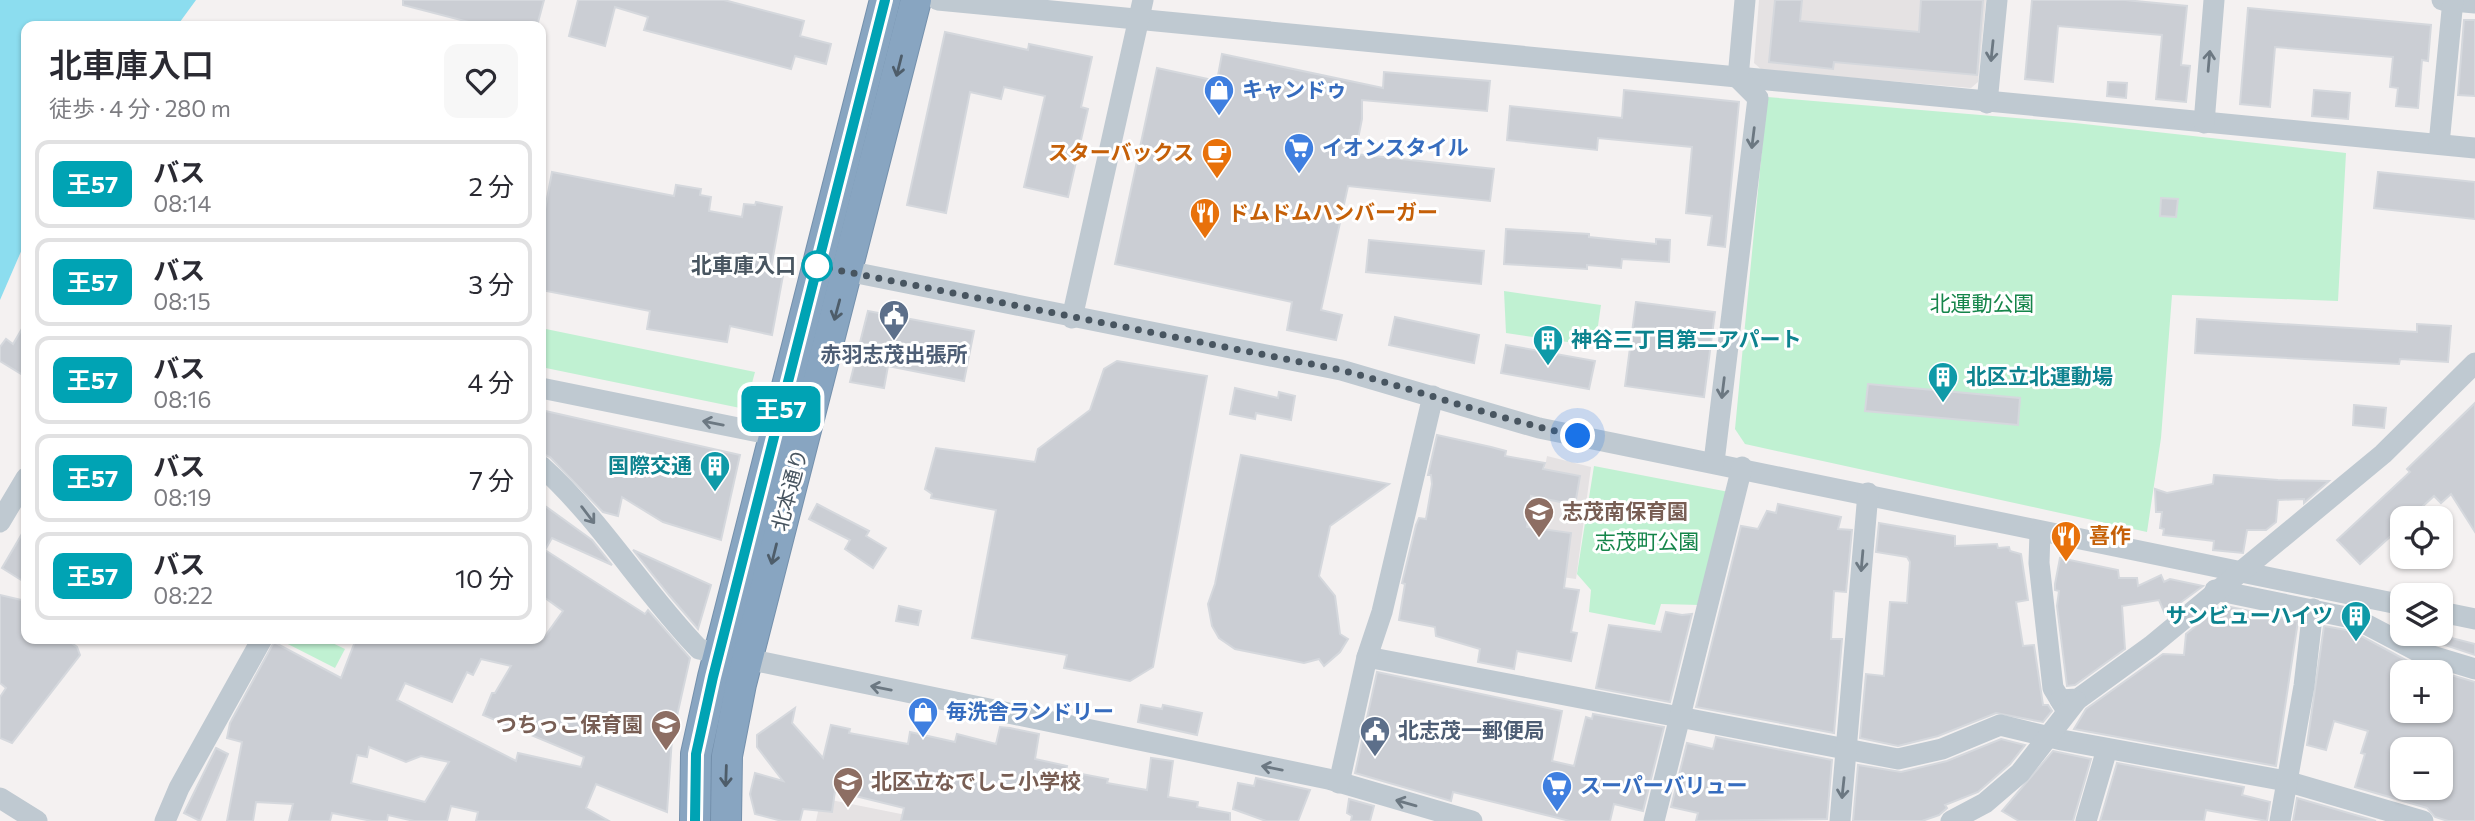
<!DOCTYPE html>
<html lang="ja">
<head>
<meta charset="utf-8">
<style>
  :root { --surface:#fff; --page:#f7f7f7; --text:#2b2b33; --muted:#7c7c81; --line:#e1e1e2 }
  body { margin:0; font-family:Commissioner,"Noto Sans JP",sans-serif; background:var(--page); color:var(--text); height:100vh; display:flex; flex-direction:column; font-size:26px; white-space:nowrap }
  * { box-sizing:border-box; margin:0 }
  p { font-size:23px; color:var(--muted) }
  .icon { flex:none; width:38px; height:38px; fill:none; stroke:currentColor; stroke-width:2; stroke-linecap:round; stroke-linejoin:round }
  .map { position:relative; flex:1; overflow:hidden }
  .side { position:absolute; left:21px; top:21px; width:525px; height:623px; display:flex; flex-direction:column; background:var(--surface); border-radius:14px; box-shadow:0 2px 5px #0004 }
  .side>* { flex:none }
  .badge { padding:0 14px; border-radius:10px; font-size:24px; line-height:46px }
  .fabs { position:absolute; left:2390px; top:506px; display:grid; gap:14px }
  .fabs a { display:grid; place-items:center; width:63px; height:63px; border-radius:14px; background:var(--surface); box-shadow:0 2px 5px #0004; font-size:35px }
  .you { position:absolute; width:35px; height:35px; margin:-18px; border:5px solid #fff; border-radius:50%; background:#1a73e8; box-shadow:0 0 0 10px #1a73e833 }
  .map>.badge { position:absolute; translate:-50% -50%; box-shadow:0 0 0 4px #fff }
  .round { display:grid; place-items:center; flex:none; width:74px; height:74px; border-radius:14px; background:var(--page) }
  .summary { display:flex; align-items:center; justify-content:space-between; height:119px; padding:0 28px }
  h1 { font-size:33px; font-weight:600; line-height:52px }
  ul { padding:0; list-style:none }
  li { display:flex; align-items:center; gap:21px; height:88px; margin:0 14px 10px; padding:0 14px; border:4px solid var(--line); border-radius:14px }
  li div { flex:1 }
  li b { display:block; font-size:26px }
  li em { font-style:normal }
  li .badge { min-width:77px; font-weight:700; text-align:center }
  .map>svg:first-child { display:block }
  .education { fill:#e5e2e3 }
  .green { fill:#c0f1d2 }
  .water { fill:#8cddef }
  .building { fill:#cbced4; stroke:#d5d8dd; stroke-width:2; fill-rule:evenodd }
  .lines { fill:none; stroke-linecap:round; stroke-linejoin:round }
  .highway-casing { stroke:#7490ac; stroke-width:32 }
  .minor { stroke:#bfc9d1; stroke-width:21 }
  .highway { stroke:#88a5c1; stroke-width:30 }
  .oneway { stroke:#6c7882 }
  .oneway2 { stroke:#4e5d6a }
  .line-casing { stroke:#fff; stroke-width:16 }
  .line { stroke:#00a3b4; stroke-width:10 }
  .walk { stroke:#485560; stroke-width:7; stroke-dasharray:0 12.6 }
  .stop-dot { fill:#fff; stroke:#00a3b4; stroke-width:3.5 }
  .labels { text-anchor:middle; stroke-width:6; stroke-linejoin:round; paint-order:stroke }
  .shop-label { font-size:21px; font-weight:bold; fill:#366cbe; stroke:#fff; text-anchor:start }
  .food-label { font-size:21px; font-weight:bold; fill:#c56008; stroke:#fff; text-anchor:start }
  .stop-label { font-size:21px; font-weight:bold; fill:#485560; stroke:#fff; text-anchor:end }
  .park-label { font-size:21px; fill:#15854a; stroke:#fff }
  .culture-label { font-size:21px; font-weight:bold; fill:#0d838f; stroke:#fff; text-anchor:start }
  .service-label { font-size:21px; font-weight:bold; fill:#4e5e75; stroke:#fff }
  .street-label { font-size:21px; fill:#485560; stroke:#fff }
  .education-label { font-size:21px; font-weight:bold; fill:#785e54; stroke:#fff; text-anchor:start }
</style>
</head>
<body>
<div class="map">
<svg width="2475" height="821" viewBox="0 0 2475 821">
  <rect width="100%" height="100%" fill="#f4f1f1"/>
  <!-- education -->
  <g class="education">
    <polygon points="1759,0 1986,0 1978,82 1971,88 1762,70 1754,63"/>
    <polygon points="1547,456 1591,467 1576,579 1489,567 1524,509 1539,499"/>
    <polygon points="821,798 936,821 816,821"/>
  </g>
  <!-- green -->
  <g class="green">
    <polygon points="1767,97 2075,123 2346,153 2338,301 2172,295 2161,438 2147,532 1745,444 1735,429"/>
    <polygon points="1504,291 1601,305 1595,346 1506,333"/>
    <polygon points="541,328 755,372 745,409 541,367"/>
    <polygon points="1594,466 1729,492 1700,605 1661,604 1655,625 1589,612 1591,590 1577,574"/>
    <polygon points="278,639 324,639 345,649 335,668"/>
  </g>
  <!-- water -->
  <polygon class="water" points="0,0 196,0 177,26 26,26 26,240 0,300"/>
  <!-- building -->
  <g class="building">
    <polygon points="403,0 544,0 537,26 484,26 403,5"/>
    <polygon points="578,0 724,0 804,21 800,36 831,44 826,64 795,56 791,69 644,30 648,17 615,7 605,46 569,36"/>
    <polygon points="1775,0 1802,0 1800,21 1919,32 1921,0 1983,0 1977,75 1834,62 1833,69 1769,62"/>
    <polygon points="2032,0 2125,0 2187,6 2181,65 2190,66 2186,102 2156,99 2162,35 2058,26 2053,82 2025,79"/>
    <polygon points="2248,8 2431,25 2428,61 2422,60 2418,108 2396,106 2398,88 2390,87 2393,57 2275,47 2270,107 2240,104"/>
    <polygon points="2464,20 2475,20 2475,96 2458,95"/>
    <polygon points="945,32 1028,50 1029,44 1092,57 1081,107 1088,109 1068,197 1024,187 1045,96 1004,87 1001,99 970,92 946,213 907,205"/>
    <polygon points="1222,54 1383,88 1384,72 1490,81 1487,111 1362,100 1362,119 1355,154 1494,169 1490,201 1348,186 1321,310 1342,315 1336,340 1287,330 1292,302 1115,264 1157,68 1217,81"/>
    <polygon points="2108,82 2127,83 2126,98 2107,96"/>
    <polygon points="1624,90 1739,102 1725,247 1708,245 1712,216 1686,213 1692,147 1598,138 1597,150 1507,140 1510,106 1622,118"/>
    <polygon points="2314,90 2350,93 2348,119 2312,116"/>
    <polygon points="552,172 674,196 676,185 701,189 700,195 711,197 709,211 742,217 744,204 755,205 756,202 782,207 771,268 784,270 772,335 730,326 727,342 647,329 650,311 541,290 541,230"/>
    <polygon points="2378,172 2475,182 2475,219 2374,208"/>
    <polygon points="2161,198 2178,199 2176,217 2160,216"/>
    <polygon points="1506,229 1589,234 1589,237 1656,244 1656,239 1670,240 1669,262 1622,259 1621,268 1587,265 1587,269 1504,264"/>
    <polygon points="1369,240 1484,251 1481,284 1366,272"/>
    <polygon points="1636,302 1715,312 1704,397 1625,386"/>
    <polygon points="868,311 974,331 964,381 888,366 884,388 850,382"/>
    <polygon points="1395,317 1479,335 1474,363 1389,345"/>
    <polygon points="2197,319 2417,332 2417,324 2451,326 2448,362 2400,359 2399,364 2195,353"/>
    <polygon points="26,322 26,377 0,361 0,347 6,339 13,344"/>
    <polygon points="1506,345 1595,361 1589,389 1501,373"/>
    <polygon points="1117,361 1207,376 1153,667 1130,681 1064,668 1067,655 972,638 996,510 931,498 932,494 925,489 936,448 1035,462 1038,449 1090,410 1104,369"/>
    <polygon points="1868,384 2020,398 2018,425 1865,411"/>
    <polygon points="1235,388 1278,398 1279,392 1295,396 1291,420 1256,413 1255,419 1230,414"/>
    <polygon points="2475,403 2475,532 2451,494 2441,503 2434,496 2410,518 2403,518 2403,525 2360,564 2337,540 2410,472 2407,469"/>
    <polygon points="2354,405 2386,408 2384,428 2353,425"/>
    <polygon points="541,410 740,455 721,540 663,522 622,497 618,516 603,512 550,457 541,453"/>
    <polygon points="1437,435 1491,447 1506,451 1505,456 1545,463 1543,469 1580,476 1575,505 1531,496 1527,527 1571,533 1564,588 1579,590 1571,632 1577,633 1571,661 1517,651 1514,669 1478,662 1480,649 1436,636 1435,627 1399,620 1405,584 1402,583 1416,525 1419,518 1426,519 1432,484 1431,475 1428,475"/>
    <polygon points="1241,455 1389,484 1330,526 1319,576 1335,596 1340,634 1348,639 1340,652 1324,666 1319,659 1304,663 1235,649 1219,638 1212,626 1208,604 1215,584"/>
    <polygon points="2214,475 2278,480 2329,481 2304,503 2304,499 2278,500 2276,522 2266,530 2247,530 2243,553 2213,550 2214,541 2163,535 2164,529 2160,528 2162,512 2156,512 2155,489 2167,493 2213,484"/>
    <path d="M541,503l51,37 20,25 -60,-27 -7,12 100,64 3,-4 42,48 -18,80 -5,74 -71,-28 -10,24 23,13h-133l2,-9 -27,-6 -4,15h-33l-26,-6 -1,6h-15l-40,-8 -2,8h-41l4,-17 -37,-2 -3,19h-26l15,-79 -15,-4 3,-15 44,-81 67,36 15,-39h187l20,-28 -22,-16zM481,659l30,7 -16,27h-3l-9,22 101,42 -3,10 -63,-14 -2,8 -119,-61 8,-17 47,19 15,-30 6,3zM369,747l37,15 15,-6 28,6 -24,40 -74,-19 6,-28 10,2z"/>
    <polygon points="817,504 869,531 866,536 886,548 873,568 845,549 850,540 809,519"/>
    <polygon points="1778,504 1841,517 1838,529 1852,530 1846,592 1834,591 1831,639 1842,639 1834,733 1696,707 1741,526 1758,529 1767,511 1776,513"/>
    <polygon points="1879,523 1955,536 1955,546 1997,544 1998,548 2009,547 2010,551 2021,554 2028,600 2016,602 2023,646 2034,645 2043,705 2048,705 2052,711 2043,722 1996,713 1938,736 1898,746 1860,738 1866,674 1884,676 1890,602 1907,603 1910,562 1907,557 1876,552"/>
    <polygon points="26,527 26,583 2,568"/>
    <polygon points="633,550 711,585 698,629 669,595"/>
    <polygon points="2060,558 2118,570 2119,578 2137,578 2138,586 2161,575 2164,582 2170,579 2203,586 2165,614 2159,600 2122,606 2125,649 2075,685 2067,686 2057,606 2059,591 2055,590 2055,584"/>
    <polygon points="0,595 26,601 26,639 66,639 77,647 80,655 12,743 0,738 0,697 6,688 0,683"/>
    <polygon points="2221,605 2298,621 2276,766 2074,729 2086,709 2163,654 2184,655 2186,634"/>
    <polygon points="899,606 921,611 918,625 896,621"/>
    <polygon points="1666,612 1682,615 1692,614 1670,702 1596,688 1609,625 1661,632"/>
    <path d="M2324,626l28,5 61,33 27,8h-37v38h38v-38l34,10v139h-27l-13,-4 -8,-9 -72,-21 10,-33 -4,-1 7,-22 -34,-10 -8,29 -19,-5zM2403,749h38v39h-38z"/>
    <polygon points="2412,634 2436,634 2475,644 2475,655"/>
    <polygon points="1377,672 1562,711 1552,761 1574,766 1586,717 1592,719 1593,714 1664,727 1643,811 1614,804 1610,821 1570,821 1453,792 1451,801 1355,773"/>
    <polygon points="1141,705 1162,709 1163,705 1202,713 1197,735 1138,722"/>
    <polygon points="795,708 792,723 823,758 831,725 850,729 849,733 908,744 910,732 955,742 957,734 996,744 1000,727 1010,728 1039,734 1035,759 1067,766 1066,771 1108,779 1107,783 1147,790 1151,758 1173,761 1168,797 1198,802 1197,807 1230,813 1230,821 901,821 904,808 835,791 832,812 803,809 800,821 782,821 755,814 750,794 755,773 783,781 757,747 757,735"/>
    <polygon points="1716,737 1832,760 1827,819 1696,821 1698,813 1671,807 1687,743 1713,749"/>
    <polygon points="2001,739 2025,745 2010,764 1978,792 1945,805 1947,808 1939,815 1922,821 1853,821 1858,765 1901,772 1947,761"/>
    <polygon points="216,748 228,754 200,821 184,813"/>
    <polygon points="2053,751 2091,759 2073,821 2019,821 2002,811"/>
    <polygon points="2117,763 2244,787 2242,795 2270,802 2267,821 2206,810 2204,821 2100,821"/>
    <polygon points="1256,778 1310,790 1298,821 1266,821 1233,809 1238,783 1254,786"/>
    <polygon points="2297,798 2376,821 2293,821"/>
    <polygon points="1349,799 1374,806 1370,821 1351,821 1352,816 1347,813"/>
  </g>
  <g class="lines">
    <!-- highway casing -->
    <g class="highway-casing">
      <g id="highway">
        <polyline points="695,821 696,754 713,677 885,0"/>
        <polyline points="726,821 727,756 741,684 916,0"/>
      </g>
    </g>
    <!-- minor -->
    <g class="minor">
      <polyline points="938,0 2475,148"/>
      <polyline points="2442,0 2475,3"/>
      <polyline points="1987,103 1997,0"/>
      <polyline points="2204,123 2214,0"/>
      <polyline points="2439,144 2453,0"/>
      <polyline points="847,271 1341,370 1539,428 2403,605"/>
      <polyline points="1072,318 1143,0"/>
      <polyline points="541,388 788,438"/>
      <polyline points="1714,462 1758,98 1738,78 1745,0"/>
      <path d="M541,466c59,53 102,125 158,183l629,130 144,42"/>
      <polyline points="0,522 26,478"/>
      <polyline points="2040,532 2039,563 2053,688 2067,711"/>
      <polyline points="2215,590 2356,619 2419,652 2475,669"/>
      <polyline points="2441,612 2475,619"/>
      <polyline points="1367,657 1898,759 1942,749 2000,725 2062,740 2286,781 2423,821"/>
      <polyline points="2060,700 2078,699 2151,646 2383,454 2475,363"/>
      <polyline points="1339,783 1367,657 1382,612 1433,396"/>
      <polyline points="0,798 37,821"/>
      <polyline points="165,821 179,788 262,639"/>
      <polyline points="1654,821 1742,467"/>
      <polyline points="1840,821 1868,493"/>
      <polyline points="1951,821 1985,803 2020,773 2076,701"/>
      <polyline points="2086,821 2107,749"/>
      <polyline points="2280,821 2304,686 2313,609"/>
    </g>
    <!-- highway -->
    <use href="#highway" class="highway"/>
  </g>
  <!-- one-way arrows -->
  <defs><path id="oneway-shaft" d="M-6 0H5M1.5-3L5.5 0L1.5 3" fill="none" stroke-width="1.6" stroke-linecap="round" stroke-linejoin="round" transform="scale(1.75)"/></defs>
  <g class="oneway">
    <use href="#oneway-shaft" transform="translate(1992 51) rotate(96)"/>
    <use href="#oneway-shaft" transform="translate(2209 61) rotate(-85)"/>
    <use href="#oneway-shaft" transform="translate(1753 138) rotate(97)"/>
    <use href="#oneway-shaft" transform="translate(1723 388) rotate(97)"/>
    <use href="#oneway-shaft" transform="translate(713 423) rotate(-169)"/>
    <use href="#oneway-shaft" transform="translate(588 515) rotate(53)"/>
    <use href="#oneway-shaft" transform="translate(1862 561) rotate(95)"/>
    <use href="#oneway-shaft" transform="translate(881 688) rotate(-169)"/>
    <use href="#oneway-shaft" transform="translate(1272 768) rotate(-169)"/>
    <use href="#oneway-shaft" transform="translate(1843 788) rotate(96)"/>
    <use href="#oneway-shaft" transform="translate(1406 803) rotate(-164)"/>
  </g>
  <g class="oneway2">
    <use href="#oneway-shaft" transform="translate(899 66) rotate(104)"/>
    <use href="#oneway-shaft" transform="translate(837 310) rotate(105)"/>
    <use href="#oneway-shaft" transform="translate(774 554) rotate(104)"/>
    <use href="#oneway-shaft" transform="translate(726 776) rotate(92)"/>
  </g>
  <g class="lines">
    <!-- line casing -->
    <g class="line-casing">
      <polyline id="line" points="695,821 696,754 713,677 885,0"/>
    </g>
    <!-- line -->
    <use href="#line" class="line"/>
    <!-- walk -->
    <path class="walk" d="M817,266l524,104c80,21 156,49 237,66"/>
  </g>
  <!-- icons -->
  <defs>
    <g id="shop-pin" transform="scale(1.575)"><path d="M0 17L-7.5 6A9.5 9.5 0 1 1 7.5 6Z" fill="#3f7fe0" stroke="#fff"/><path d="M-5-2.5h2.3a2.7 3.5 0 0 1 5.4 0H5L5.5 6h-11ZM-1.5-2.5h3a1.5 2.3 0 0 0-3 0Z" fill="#fff"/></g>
    <g id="supermarket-pin" transform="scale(1.575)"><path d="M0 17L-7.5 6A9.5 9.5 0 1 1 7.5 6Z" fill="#3f7fe0" stroke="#fff"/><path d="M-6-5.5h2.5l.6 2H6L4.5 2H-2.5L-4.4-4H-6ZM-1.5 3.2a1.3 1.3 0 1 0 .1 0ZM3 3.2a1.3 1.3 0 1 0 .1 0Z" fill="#fff"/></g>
    <g id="cafe-pin" transform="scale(1.575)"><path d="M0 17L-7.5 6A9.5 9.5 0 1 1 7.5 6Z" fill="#e8710a" stroke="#fff"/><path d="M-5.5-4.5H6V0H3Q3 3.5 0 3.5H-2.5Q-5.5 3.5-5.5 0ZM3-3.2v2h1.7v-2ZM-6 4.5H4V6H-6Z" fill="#fff"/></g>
    <g id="restaurant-pin" transform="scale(1.575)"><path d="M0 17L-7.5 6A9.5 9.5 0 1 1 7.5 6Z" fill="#e8710a" stroke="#fff"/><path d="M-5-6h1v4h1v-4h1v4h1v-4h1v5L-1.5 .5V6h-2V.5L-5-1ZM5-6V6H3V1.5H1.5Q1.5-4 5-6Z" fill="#fff"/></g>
    <g id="civic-pin" transform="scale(1.575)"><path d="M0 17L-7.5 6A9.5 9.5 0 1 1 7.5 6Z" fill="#5c6f8a" stroke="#fff"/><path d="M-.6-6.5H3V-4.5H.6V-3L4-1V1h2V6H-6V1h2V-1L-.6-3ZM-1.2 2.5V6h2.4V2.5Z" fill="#fff"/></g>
    <g id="building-pin" transform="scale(1.575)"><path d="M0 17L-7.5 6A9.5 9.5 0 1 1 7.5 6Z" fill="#0f9aa8" stroke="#fff"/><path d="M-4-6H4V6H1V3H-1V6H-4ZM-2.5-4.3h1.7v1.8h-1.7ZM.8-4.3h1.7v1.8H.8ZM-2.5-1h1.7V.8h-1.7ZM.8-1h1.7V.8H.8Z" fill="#fff"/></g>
    <g id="school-pin" transform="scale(1.575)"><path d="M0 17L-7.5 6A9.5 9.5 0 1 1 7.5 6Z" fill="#8d6e63" stroke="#fff"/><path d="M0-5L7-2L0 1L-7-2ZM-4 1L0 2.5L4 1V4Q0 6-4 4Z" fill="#fff"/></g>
  </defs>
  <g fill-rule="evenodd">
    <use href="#shop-pin" x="1219" y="90"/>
    <use href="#supermarket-pin" x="1299" y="148"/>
    <use href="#cafe-pin" x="1217" y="153"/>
    <use href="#restaurant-pin" x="1205" y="213"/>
    <use href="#civic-pin" x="894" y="315"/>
    <use href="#building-pin" x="1548" y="340"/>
    <use href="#building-pin" x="1943" y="377"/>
    <use href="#building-pin" x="715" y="466"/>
    <use href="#school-pin" x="1539" y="512"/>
    <use href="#restaurant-pin" x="2066" y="536"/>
    <use href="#building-pin" x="2356" y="616"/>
    <use href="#shop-pin" x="923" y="712"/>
    <use href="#school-pin" x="666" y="725"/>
    <use href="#civic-pin" x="1375" y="731"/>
    <use href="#school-pin" x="848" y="782"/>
    <use href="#supermarket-pin" x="1557" y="786"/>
  </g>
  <!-- markers -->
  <circle class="stop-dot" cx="817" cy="266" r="14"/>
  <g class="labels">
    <!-- shop labels -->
    <g class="shop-label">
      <text x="1242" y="97">キャンドゥ</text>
      <text x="1322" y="155">イオンスタイル</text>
      <text x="946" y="719">毎洗舎ランドリー</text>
      <text x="1580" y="793">スーパーバリュー</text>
    </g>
    <!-- food labels -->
    <g class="food-label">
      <text x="1194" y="160" text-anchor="end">スターバックス</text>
      <text x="1228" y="220">ドムドムハンバーガー</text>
      <text x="2089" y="543">喜作</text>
    </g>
    <!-- stop labels -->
    <g class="stop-label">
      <text x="796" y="273">北車庫入口</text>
    </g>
    <!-- park labels -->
    <g class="park-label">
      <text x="1982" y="311">北運動公園</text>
      <text x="1647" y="549">志茂町公園</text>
    </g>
    <!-- culture labels -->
    <g class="culture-label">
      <text x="1571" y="347">神谷三丁目第二アパート</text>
      <text x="1966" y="384">北区立北運動場</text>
      <text x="692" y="473" text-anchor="end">国際交通</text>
      <text x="2333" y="623" text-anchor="end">サンビューハイツ</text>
    </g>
    <!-- service labels -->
    <g class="service-label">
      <text x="894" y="362">赤羽志茂出張所</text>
      <text x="1398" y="738" text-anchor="start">北志茂一郵便局</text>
    </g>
    <!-- street labels -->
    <g class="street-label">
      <text transform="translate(790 490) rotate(-75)" y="7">北本通り</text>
    </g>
    <!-- education labels -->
    <g class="education-label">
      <text x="1562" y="519">志茂南保育園</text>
      <text x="643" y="732" text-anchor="end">つちっこ保育園</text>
      <text x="871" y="789">北区立なでしこ小学校</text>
    </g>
  </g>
</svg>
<div class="fabs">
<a><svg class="icon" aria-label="locate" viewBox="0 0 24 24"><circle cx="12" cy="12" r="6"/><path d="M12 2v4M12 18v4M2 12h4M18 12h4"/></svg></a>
<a><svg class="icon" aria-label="layers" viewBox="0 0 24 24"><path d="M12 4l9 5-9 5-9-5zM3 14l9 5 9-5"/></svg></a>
<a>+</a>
<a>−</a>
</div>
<div class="you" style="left:1578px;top:436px"></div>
<b class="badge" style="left:781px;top:409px;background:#00a3b4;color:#fff">王57</b>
<section class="side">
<div class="summary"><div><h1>北車庫入口</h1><p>徒歩 · 4 分 · 280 m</p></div><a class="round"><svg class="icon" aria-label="heart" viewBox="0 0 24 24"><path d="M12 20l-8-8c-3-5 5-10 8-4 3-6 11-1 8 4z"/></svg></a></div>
<ul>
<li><span class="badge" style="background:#00a3b4;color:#fff">王57</span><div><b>バス</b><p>08:14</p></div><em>2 分</em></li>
<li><span class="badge" style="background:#00a3b4;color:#fff">王57</span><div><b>バス</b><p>08:15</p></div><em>3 分</em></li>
<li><span class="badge" style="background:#00a3b4;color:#fff">王57</span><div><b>バス</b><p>08:16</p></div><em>4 分</em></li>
<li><span class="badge" style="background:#00a3b4;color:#fff">王57</span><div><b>バス</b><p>08:19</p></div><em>7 分</em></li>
<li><span class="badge" style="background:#00a3b4;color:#fff">王57</span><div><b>バス</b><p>08:22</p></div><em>10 分</em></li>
</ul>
</section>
</div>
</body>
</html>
